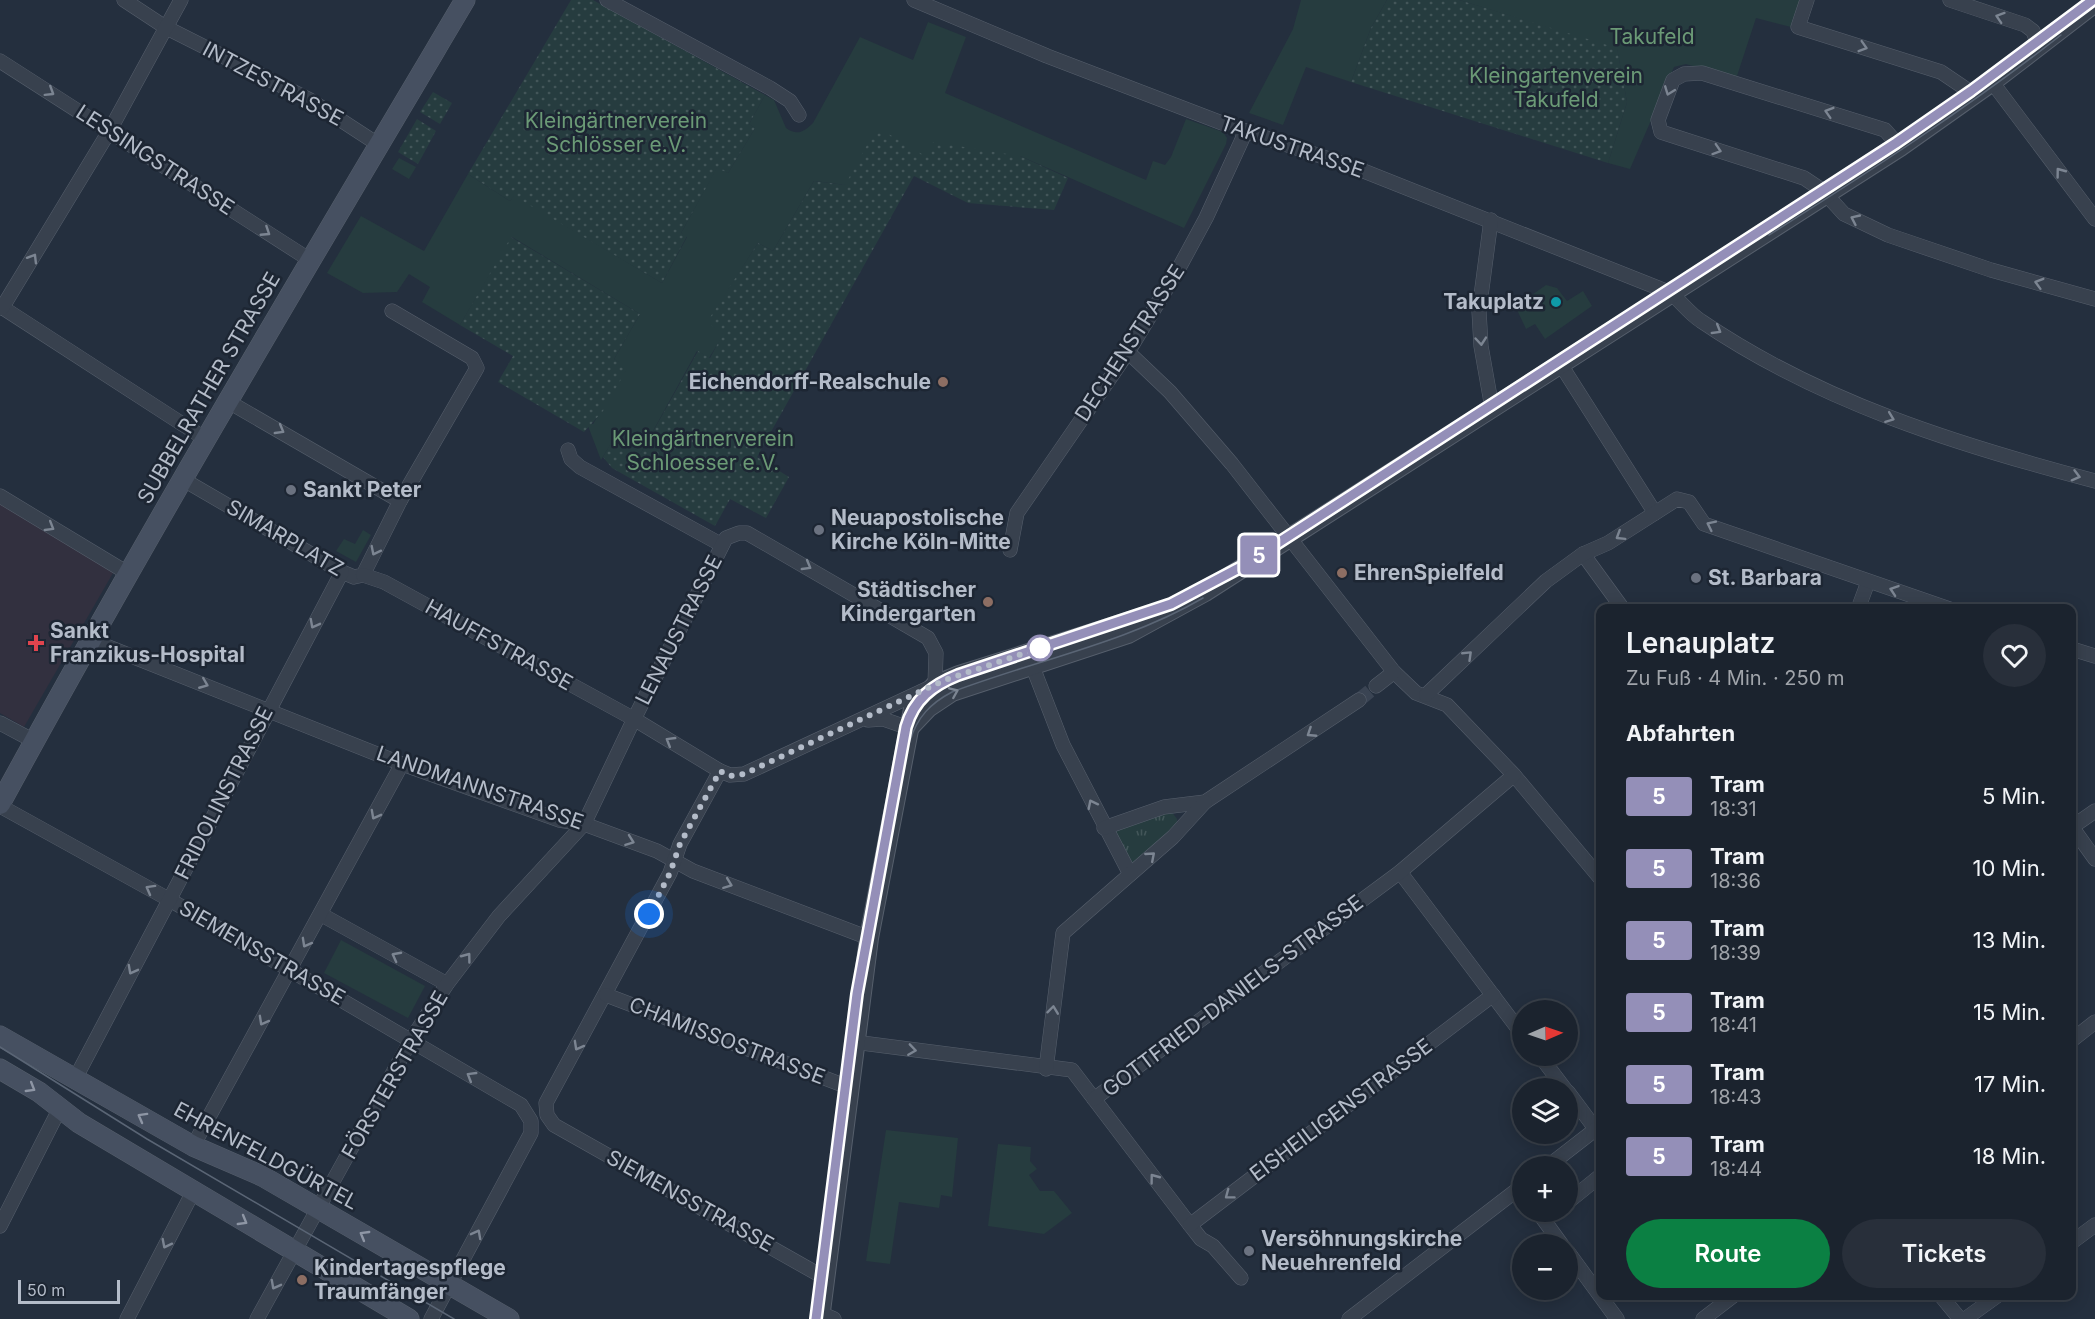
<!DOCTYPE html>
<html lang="de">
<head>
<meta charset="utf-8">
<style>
  :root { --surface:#1b232e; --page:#282f3a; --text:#f1f3f6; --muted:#a0a4aa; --line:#39404a; --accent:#0b8043 }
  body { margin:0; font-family:Inter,sans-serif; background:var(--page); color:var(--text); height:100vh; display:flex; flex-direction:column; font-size:22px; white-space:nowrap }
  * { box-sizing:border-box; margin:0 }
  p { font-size:20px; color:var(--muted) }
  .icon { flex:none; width:33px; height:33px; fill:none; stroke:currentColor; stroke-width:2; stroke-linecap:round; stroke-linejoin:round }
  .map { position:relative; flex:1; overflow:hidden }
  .details { position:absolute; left:1596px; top:604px; width:480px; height:696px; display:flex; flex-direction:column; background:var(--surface); border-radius:12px; box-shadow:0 3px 15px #0003,0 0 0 2px var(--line) }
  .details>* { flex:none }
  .badge { padding:0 12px; border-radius:4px; font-size:21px; line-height:39px }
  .needle { width:39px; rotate:88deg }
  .controls { position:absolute; left:1512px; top:1000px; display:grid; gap:12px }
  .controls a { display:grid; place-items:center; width:66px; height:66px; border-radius:50%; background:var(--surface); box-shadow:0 3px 15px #0003,0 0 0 2px var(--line); font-size:30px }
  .scale { position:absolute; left:18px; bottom:15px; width:102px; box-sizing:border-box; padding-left:6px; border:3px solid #b4bcc9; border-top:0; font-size:16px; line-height:21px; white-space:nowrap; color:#b4bcc9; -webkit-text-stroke:4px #1d2633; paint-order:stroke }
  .you { position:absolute; width:30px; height:30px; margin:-15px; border:4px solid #fff; border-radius:50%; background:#1a73e8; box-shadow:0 0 0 9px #1a73e833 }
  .map>.badge { position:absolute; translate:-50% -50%; box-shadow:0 0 0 3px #fff }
  h2 { padding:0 30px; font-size:22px; line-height:54px }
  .round { display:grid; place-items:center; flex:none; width:63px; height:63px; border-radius:32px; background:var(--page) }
  .headline { display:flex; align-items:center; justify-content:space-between; height:102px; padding:0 30px }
  h1 { font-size:28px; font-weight:600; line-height:45px }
  .primary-button { display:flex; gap:12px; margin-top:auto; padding:12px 30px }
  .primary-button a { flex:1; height:69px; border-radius:36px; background:var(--accent); color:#fff; font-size:24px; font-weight:600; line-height:69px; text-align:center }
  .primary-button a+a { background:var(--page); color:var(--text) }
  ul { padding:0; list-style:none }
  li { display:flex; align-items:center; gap:18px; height:72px; padding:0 30px }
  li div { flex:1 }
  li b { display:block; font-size:22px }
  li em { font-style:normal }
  li .badge { min-width:66px; font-weight:700; text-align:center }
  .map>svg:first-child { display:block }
  .medical { fill:#32303f }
  .grass { fill:url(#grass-tufts) }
  .park { fill:#263c3f }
  .garden { fill:url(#garden-dots) }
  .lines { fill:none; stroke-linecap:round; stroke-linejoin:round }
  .minor-tunnel { stroke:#3a4453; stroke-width:14; stroke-dasharray:14 7; stroke-linecap:butt }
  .minor-casing { stroke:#565f6c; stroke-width:15 }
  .tertiary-casing { stroke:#565f6c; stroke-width:20 }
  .secondary-casing { stroke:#565f6c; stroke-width:21 }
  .minor { stroke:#38414e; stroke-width:14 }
  .tertiary { stroke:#38414e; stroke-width:18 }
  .secondary { stroke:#465061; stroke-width:20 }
  .tram { stroke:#5a6575; stroke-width:1.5 }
  .oneway { stroke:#7c8592 }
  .oneway2 { stroke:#8e96a5 }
  .line-casing { stroke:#fff; stroke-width:14 }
  .line { stroke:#948fb8; stroke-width:9 }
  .walk { stroke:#b4bcc9; stroke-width:6; stroke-dasharray:0 10.8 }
  .culture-dot { fill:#0f9aa8; stroke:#1d2633; stroke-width:2 }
  .education-dot { fill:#8d6e63; stroke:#1d2633; stroke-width:2 }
  .worship-dot { fill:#6b7280; stroke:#1d2633; stroke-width:2 }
  .health-dot { fill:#e0444e; stroke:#1d2633; stroke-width:2 }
  .stop-dot { fill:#fff; stroke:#948fb8; stroke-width:3 }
  .labels { text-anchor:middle; stroke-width:5; stroke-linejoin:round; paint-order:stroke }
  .park-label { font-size:21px; fill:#6b9a76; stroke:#1d2633 }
  .street-label { font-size:21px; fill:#b4bcc9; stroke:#1d2633 }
  .poi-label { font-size:21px; font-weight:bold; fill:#b4bcc9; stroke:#1d2633; text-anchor:start }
</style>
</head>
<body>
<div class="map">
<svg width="2095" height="1319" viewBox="0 0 2095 1319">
  <defs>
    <pattern id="grass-tufts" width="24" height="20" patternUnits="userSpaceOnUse" patternTransform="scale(1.5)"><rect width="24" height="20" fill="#263c3f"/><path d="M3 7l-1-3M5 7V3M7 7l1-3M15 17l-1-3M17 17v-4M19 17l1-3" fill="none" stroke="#435659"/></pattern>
    <pattern id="garden-dots" width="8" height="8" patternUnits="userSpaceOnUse" patternTransform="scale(1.5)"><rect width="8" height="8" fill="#263c3f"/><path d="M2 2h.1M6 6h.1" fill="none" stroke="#435659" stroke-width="1.8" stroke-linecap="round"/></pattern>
  </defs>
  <rect width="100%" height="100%" fill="#242f3e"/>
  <!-- medical -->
  <polygon class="medical" points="0,501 113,573 24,727 0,713"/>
  <!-- grass -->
  <polygon class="grass" points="1171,811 1177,819 1177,825 1131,864 1118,846 1115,830"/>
  <!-- park -->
  <g class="park">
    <polygon points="1301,0 1387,0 1371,28 1351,82 1306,67 1283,125 1249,113 1293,29"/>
    <polygon points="1459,0 1801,0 1791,27 1756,18 1736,79 1686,64 1674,67 1630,169 1608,163 1627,102 1617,49"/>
    <path d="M928,22l38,15 -21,56 201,87 7,-19 12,4 6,-8 15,-38 37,13 4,6 -1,6 -42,84 -164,-72h-95l-80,29 -31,-4 -41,70 -15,-8 -50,79 16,12 -15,24 -12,-7 -56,102 -26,-16 -14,23 -13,-34 2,-3 3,1 34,-56 -13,-9 26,-45 -128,-77 -52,88 -38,-23 8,-15 -21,-13 -12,18 -34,1 -36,-20 34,-57 63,35 44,-77 42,27 4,-6 148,88 25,-46 -6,-4 36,-66 11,6 27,-45 -6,-4 16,-29 9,5 12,28c11,8 18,4 27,-5l47,-86 53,23z"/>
    <polygon points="399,158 416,167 409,179 392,169"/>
    <polygon points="1546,285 1557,288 1567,301 1583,291 1592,306 1545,339 1535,324 1526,329 1518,312 1522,302"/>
    <polygon points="363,530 371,535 356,562 336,551 344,539 355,544"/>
    <polygon points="341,940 425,986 408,1018 324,973"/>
    <polygon points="886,1130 958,1138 952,1197 941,1195 939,1208 899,1202 890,1264 866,1261"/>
    <polygon points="998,1144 1031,1147 1030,1161 1037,1169 1029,1175 1040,1191 1054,1191 1072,1213 1044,1234 988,1226"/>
  </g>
  <!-- garden -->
  <g class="garden">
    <polygon points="571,0 593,0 765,95 749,124 755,128 728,173 717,168 681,233 687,236 662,283 514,196 510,201 468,174"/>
    <polygon points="1387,0 1459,0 1617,48 1627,102 1608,163 1351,82 1371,28"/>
    <polygon points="433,92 452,103 440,124 420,112"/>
    <polygon points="417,119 436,131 418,164 398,152"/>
    <polygon points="877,127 925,156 933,142 1020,156 1068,178 1054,210 968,203 914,176 757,457 789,477 766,518 730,499 715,526 612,468 603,457 615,436 641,453 698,351 710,358 723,334 707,322 758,243 773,251 814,181 845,185"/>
    <polygon points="511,237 640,314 614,359 628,367 603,411 584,432 498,382 513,356 460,325"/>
  </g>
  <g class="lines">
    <!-- minor-tunnel -->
    <polyline class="minor-tunnel" points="1359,700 1376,686"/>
    <!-- minor casing -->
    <g class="minor-casing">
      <g id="minor">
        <polyline points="124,0 165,27 310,100 379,145"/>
        <polyline points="607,0 770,88 790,101 799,115"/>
        <path d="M914,0l133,56 175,67 134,45 315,125c10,9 19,21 30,28 119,81 257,124 394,160"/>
        <polyline points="1807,0 1798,27 1941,72 1975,95"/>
        <polyline points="1950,0 2025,25 2033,31 2039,47"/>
        <polyline points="0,61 310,260"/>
        <polyline points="1992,82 2095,219"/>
        <polyline points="1900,147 1885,130 1702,73 1684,74 1673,80 1658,120 1661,132 1804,178 1822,190 1844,214 1888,235 1991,270 2095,299"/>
        <polyline points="1491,220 1479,311 1481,346 1492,408"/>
        <polyline points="0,306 207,440"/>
        <polyline points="2,308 110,130 181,0"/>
        <polyline points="392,311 472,358 477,368 400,501"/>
        <polyline points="1128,352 1170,392 1232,464 1394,672 1416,693 1447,705 1514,775 1600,878"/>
        <polyline points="1561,365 1655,513"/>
        <polyline points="568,450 571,459 580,467 722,545"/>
        <polyline points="184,480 342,572 354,577 363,575 400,501 229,402"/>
        <polyline points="0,496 129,574"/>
        <polyline points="1010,550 1017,513 1128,352 1179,268 1206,218 1246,131"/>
        <polyline points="1583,554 1623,609"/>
        <polyline points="1858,609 1868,582"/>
        <polyline points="91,640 402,764 559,820 584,824 657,851 693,871 869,938"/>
        <polyline points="2072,649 2095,656"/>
        <polyline points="1032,665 1063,745 1130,874"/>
        <polyline points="1376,686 1394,672"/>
        <polyline points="1426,695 1546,581 1583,554 1608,543 1677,499 1689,502 1704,524 1950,609"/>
        <polyline points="868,720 883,719 909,728"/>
        <polyline points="0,723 34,741"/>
        <polyline points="720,771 680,844 670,873 546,1103 547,1115 554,1125 825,1278"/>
        <polyline points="0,806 170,900 521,1105 531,1121 531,1133 431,1319"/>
        <polyline points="2072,827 2095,859"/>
        <polyline points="2072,827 2095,811"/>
        <polyline points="1104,828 1164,807 1205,802 1359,700"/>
        <polyline points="1400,872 1522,1034"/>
        <polyline points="322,915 447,984"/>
        <polyline points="606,995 848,1087"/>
        <polyline points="2072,1040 2095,1022"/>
        <polyline points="854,1042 1072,1070 1190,1225 1201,1239 1213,1246 1241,1278"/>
        <polyline points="1540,1056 1565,1089"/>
        <polyline points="1046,1069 1063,933 1173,837 1205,802"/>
        <polyline points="75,1079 342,572"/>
        <polyline points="1568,1092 1600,1135"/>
        <polyline points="1094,1099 1400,872 1514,775"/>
        <polyline points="193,1146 402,764"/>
        <polyline points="1547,1167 1596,1129"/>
        <polyline points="1568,1202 1600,1176"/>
        <polyline points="1538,1212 1562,1245"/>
        <polyline points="1190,1225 1493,995"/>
        <polyline points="0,1226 59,1110"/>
        <polyline points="2072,1242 2095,1225"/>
        <polyline points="1568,1252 1617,1319"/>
        <polyline points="1941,1296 1960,1319"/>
        <polyline points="820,1313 834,1319"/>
        <polyline points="127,1319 193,1192"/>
        <polyline points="257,1319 411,1040 447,984 499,916 584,824 634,719 720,771 730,775 744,774 935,685 936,653 928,638 747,533 739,533 726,538 634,719 384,582 363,575"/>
        <polyline points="1349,1319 1522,1186"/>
        <polyline points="1703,1319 1733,1296"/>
        <polyline points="1965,1319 1997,1296"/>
      </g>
    </g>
    <!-- tertiary casing -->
    <g class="tertiary-casing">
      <g id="tertiary">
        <polyline points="909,728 928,708 952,692 1128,634 1205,592 1900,147 1992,82 2095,3"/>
        <polyline points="820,1319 869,938 913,709 935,685 959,675 1149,615"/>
      </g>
    </g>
    <!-- secondary casing -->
    <g class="secondary-casing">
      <g id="secondary">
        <path d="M0,804c148,-272 307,-538 465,-804"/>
        <polyline points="0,1036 193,1146 262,1176 509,1319"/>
        <polyline points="0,1069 39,1092 79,1123 409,1319"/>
      </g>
    </g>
    <!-- minor -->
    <use href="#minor" class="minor"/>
    <!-- tertiary -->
    <use href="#tertiary" class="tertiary"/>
    <!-- secondary -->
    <use href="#secondary" class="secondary"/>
    <!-- tram -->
    <g class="tram">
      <path d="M1769,235c100,-63 199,-127 292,-200"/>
      <path d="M910,741c7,-24 21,-38 42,-49 84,-32 174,-49 251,-94"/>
      <polyline points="0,1047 147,1139 454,1319"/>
      <path d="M816,1319l41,-325 49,-267c8,-28 27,-42 53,-52l188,-62 63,-28 686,-442 75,-52 122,-91"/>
    </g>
  </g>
  <!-- one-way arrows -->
  <defs><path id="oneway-chevron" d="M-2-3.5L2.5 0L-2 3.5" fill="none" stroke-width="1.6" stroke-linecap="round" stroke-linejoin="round" transform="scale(1.5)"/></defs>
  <g class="oneway">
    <use href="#oneway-chevron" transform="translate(2000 17) rotate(-162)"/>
    <use href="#oneway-chevron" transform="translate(1863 47) rotate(17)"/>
    <use href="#oneway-chevron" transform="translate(1669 91) rotate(111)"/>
    <use href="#oneway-chevron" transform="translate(50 92) rotate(32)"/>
    <use href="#oneway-chevron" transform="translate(1829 112) rotate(-163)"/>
    <use href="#oneway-chevron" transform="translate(1717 150) rotate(18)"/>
    <use href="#oneway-chevron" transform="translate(2060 172) rotate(-127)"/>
    <use href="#oneway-chevron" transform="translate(1855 219) rotate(-155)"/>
    <use href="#oneway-chevron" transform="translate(266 232) rotate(33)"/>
    <use href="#oneway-chevron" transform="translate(33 258) rotate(-59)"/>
    <use href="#oneway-chevron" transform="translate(2039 283) rotate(-164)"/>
    <use href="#oneway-chevron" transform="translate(1717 330) rotate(31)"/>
    <use href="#oneway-chevron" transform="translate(1481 341) rotate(85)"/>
    <use href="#oneway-chevron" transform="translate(1890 418) rotate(21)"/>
    <use href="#oneway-chevron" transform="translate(280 430) rotate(30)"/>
    <use href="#oneway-chevron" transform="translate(2076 476) rotate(15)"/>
    <use href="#oneway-chevron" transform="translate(1711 525) rotate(-154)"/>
    <use href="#oneway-chevron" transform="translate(50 527) rotate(31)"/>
    <use href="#oneway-chevron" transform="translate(1620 536) rotate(148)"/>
    <use href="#oneway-chevron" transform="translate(375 551) rotate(117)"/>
    <use href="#oneway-chevron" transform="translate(807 566) rotate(30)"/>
    <use href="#oneway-chevron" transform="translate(1894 590) rotate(-161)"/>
    <use href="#oneway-chevron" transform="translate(314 624) rotate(118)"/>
    <use href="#oneway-chevron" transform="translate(1468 655) rotate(-44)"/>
    <use href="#oneway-chevron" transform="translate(204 684) rotate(22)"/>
    <use href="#oneway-chevron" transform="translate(954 692) rotate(-23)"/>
    <use href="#oneway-chevron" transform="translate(1311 733) rotate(147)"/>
    <use href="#oneway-chevron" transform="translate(670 741) rotate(-149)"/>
    <use href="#oneway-chevron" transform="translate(1092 804) rotate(-117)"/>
    <use href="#oneway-chevron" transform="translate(375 815) rotate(118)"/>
    <use href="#oneway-chevron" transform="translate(630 841) rotate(20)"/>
    <use href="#oneway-chevron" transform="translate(1151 856) rotate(-41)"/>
    <use href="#oneway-chevron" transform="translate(728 884) rotate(21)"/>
    <use href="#oneway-chevron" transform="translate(150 889) rotate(-151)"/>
    <use href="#oneway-chevron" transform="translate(306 943) rotate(119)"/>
    <use href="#oneway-chevron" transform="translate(396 956) rotate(-152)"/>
    <use href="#oneway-chevron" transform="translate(467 957) rotate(-53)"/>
    <use href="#oneway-chevron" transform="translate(132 970) rotate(118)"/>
    <use href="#oneway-chevron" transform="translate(1053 1010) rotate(-83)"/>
    <use href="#oneway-chevron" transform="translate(263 1021) rotate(119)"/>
    <use href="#oneway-chevron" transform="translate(578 1046) rotate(119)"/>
    <use href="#oneway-chevron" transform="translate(912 1050) rotate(8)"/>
    <use href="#oneway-chevron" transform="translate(471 1076) rotate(-149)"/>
    <use href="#oneway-chevron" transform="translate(1154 1178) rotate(-127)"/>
    <use href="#oneway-chevron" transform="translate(1229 1195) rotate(143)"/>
    <use href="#oneway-chevron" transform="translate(477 1234) rotate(-62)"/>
    <use href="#oneway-chevron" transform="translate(166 1244) rotate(117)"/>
    <use href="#oneway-chevron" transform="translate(275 1285) rotate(118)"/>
  </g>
  <g class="oneway2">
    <use href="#oneway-chevron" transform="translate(31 1088) rotate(31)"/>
    <use href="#oneway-chevron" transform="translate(142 1117) rotate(-151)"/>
    <use href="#oneway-chevron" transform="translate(243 1221) rotate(30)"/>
    <use href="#oneway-chevron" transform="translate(364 1235) rotate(-150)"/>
  </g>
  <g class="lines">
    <!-- line casing -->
    <g class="line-casing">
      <path id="line" d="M816,1319l41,-325 49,-267c8,-28 27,-42 52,-52l213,-71 70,-37 655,-424 75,-52 122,-91"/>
    </g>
    <!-- line -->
    <use href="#line" class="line"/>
    <!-- walk -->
    <polyline class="walk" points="649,914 670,873 680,844 720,771 730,776 744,774 945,680 1040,648"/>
  </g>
  <!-- markers -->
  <circle class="culture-dot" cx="1556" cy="302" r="6"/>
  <g class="education-dot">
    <circle cx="943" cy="382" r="6"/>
    <circle cx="1342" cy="573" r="6"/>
    <circle cx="988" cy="602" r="6"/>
    <circle cx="302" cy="1280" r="6"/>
  </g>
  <g class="worship-dot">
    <circle cx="291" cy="490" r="6"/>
    <circle cx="819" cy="530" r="6"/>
    <circle cx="1696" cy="578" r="6"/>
    <circle cx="1249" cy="1251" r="6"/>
  </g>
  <path class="health-dot" d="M33 634h6v6h6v6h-6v6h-6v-6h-6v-6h6z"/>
  <circle class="stop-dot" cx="1040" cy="648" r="12"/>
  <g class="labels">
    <!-- park labels -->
    <g class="park-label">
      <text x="1652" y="44">Takufeld</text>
      <text x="1556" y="83">Kleingartenverein<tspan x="1556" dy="24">Takufeld</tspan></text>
      <text x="616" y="128">Kleingärtnerverein<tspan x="616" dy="24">Schlösser e.V.</tspan></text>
      <text x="703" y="446">Kleingärtnerverein<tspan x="703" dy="24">Schloesser e.V.</tspan></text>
    </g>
    <!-- street labels -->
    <g class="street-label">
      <text transform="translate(273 84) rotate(28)" y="7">INTZESTRASSE</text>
      <text transform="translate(1292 147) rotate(19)" y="7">TAKUSTRASSE</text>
      <text transform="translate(155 160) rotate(33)" y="7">LESSINGSTRASSE</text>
      <text transform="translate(1130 343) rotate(-57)" y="7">DECHENSTRASSE</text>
      <text transform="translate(209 388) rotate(-60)" y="7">SUBBELRATHER STRASSE</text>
      <text transform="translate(285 538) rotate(30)" y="7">SIMARPLATZ</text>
      <text transform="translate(679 630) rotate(-63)" y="7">LENAUSTRASSE</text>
      <text transform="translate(499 645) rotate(29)" y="7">HAUFFSTRASSE</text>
      <text transform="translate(480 788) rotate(19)" y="7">LANDMANNSTRASSE</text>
      <text transform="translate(224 793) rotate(-63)" y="7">FRIDOLINSTRASSE</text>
      <text transform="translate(262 953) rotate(30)" y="7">SIEMENSSTRASSE</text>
      <text transform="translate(1233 996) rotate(-37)" y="7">GOTTFRIED-DANIELS-STRASSE</text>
      <text transform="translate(727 1041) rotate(21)" y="7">CHAMISSOSTRASSE</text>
      <text transform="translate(395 1075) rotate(-60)" y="7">FÖRSTERSTRASSE</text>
      <text transform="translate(1341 1110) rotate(-37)" y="7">EISHEILIGENSTRASSE</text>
      <text transform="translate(266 1156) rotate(28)" y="7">EHRENFELDGÜRTEL</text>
      <text transform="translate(690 1201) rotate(29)" y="7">SIEMENSSTRASSE</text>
    </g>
    <!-- poi labels -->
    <g class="poi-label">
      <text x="1544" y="309" text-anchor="end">Takuplatz</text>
      <text x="931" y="389" text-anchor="end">Eichendorff-Realschule</text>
      <text x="303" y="497">Sankt Peter</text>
      <text x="831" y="525">Neuapostolische<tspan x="831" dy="24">Kirche Köln-Mitte</tspan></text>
      <text x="1354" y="580">EhrenSpielfeld</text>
      <text x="1708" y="585">St. Barbara</text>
      <text x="976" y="597" text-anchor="end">Städtischer<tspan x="976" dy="24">Kindergarten</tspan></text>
      <text x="50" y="638">Sankt<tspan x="50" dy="24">Franzikus-Hospital</tspan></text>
      <text x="1261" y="1246">Versöhnungskirche<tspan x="1261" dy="24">Neuehrenfeld</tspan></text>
      <text x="314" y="1275">Kindertagespflege<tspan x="314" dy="24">Traumfänger</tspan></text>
    </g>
  </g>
</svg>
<div class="controls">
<a><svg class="needle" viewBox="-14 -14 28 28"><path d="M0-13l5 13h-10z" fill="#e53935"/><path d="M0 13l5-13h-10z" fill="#a0a4aa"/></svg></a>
<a><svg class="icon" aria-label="layers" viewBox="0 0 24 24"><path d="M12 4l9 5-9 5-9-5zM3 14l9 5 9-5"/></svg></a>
<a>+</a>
<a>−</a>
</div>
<div class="scale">50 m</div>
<div class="you" style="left:649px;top:914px"></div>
<b class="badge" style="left:1259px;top:555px;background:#948fb8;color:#fff">5</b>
<section class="details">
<div class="headline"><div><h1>Lenauplatz</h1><p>Zu Fuß · 4 Min. · 250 m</p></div><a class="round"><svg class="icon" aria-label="heart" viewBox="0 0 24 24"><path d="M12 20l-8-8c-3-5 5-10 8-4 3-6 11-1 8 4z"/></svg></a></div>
<h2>Abfahrten</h2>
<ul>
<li><span class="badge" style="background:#948fb8;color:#fff">5</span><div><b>Tram</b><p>18:31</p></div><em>5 Min.</em></li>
<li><span class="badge" style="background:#948fb8;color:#fff">5</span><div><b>Tram</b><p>18:36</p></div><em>10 Min.</em></li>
<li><span class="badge" style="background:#948fb8;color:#fff">5</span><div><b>Tram</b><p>18:39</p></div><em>13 Min.</em></li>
<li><span class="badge" style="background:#948fb8;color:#fff">5</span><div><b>Tram</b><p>18:41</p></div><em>15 Min.</em></li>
<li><span class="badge" style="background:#948fb8;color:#fff">5</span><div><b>Tram</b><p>18:43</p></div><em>17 Min.</em></li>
<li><span class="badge" style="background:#948fb8;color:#fff">5</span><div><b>Tram</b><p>18:44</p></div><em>18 Min.</em></li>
</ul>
<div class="primary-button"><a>Route</a><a>Tickets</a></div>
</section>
</div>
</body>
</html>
